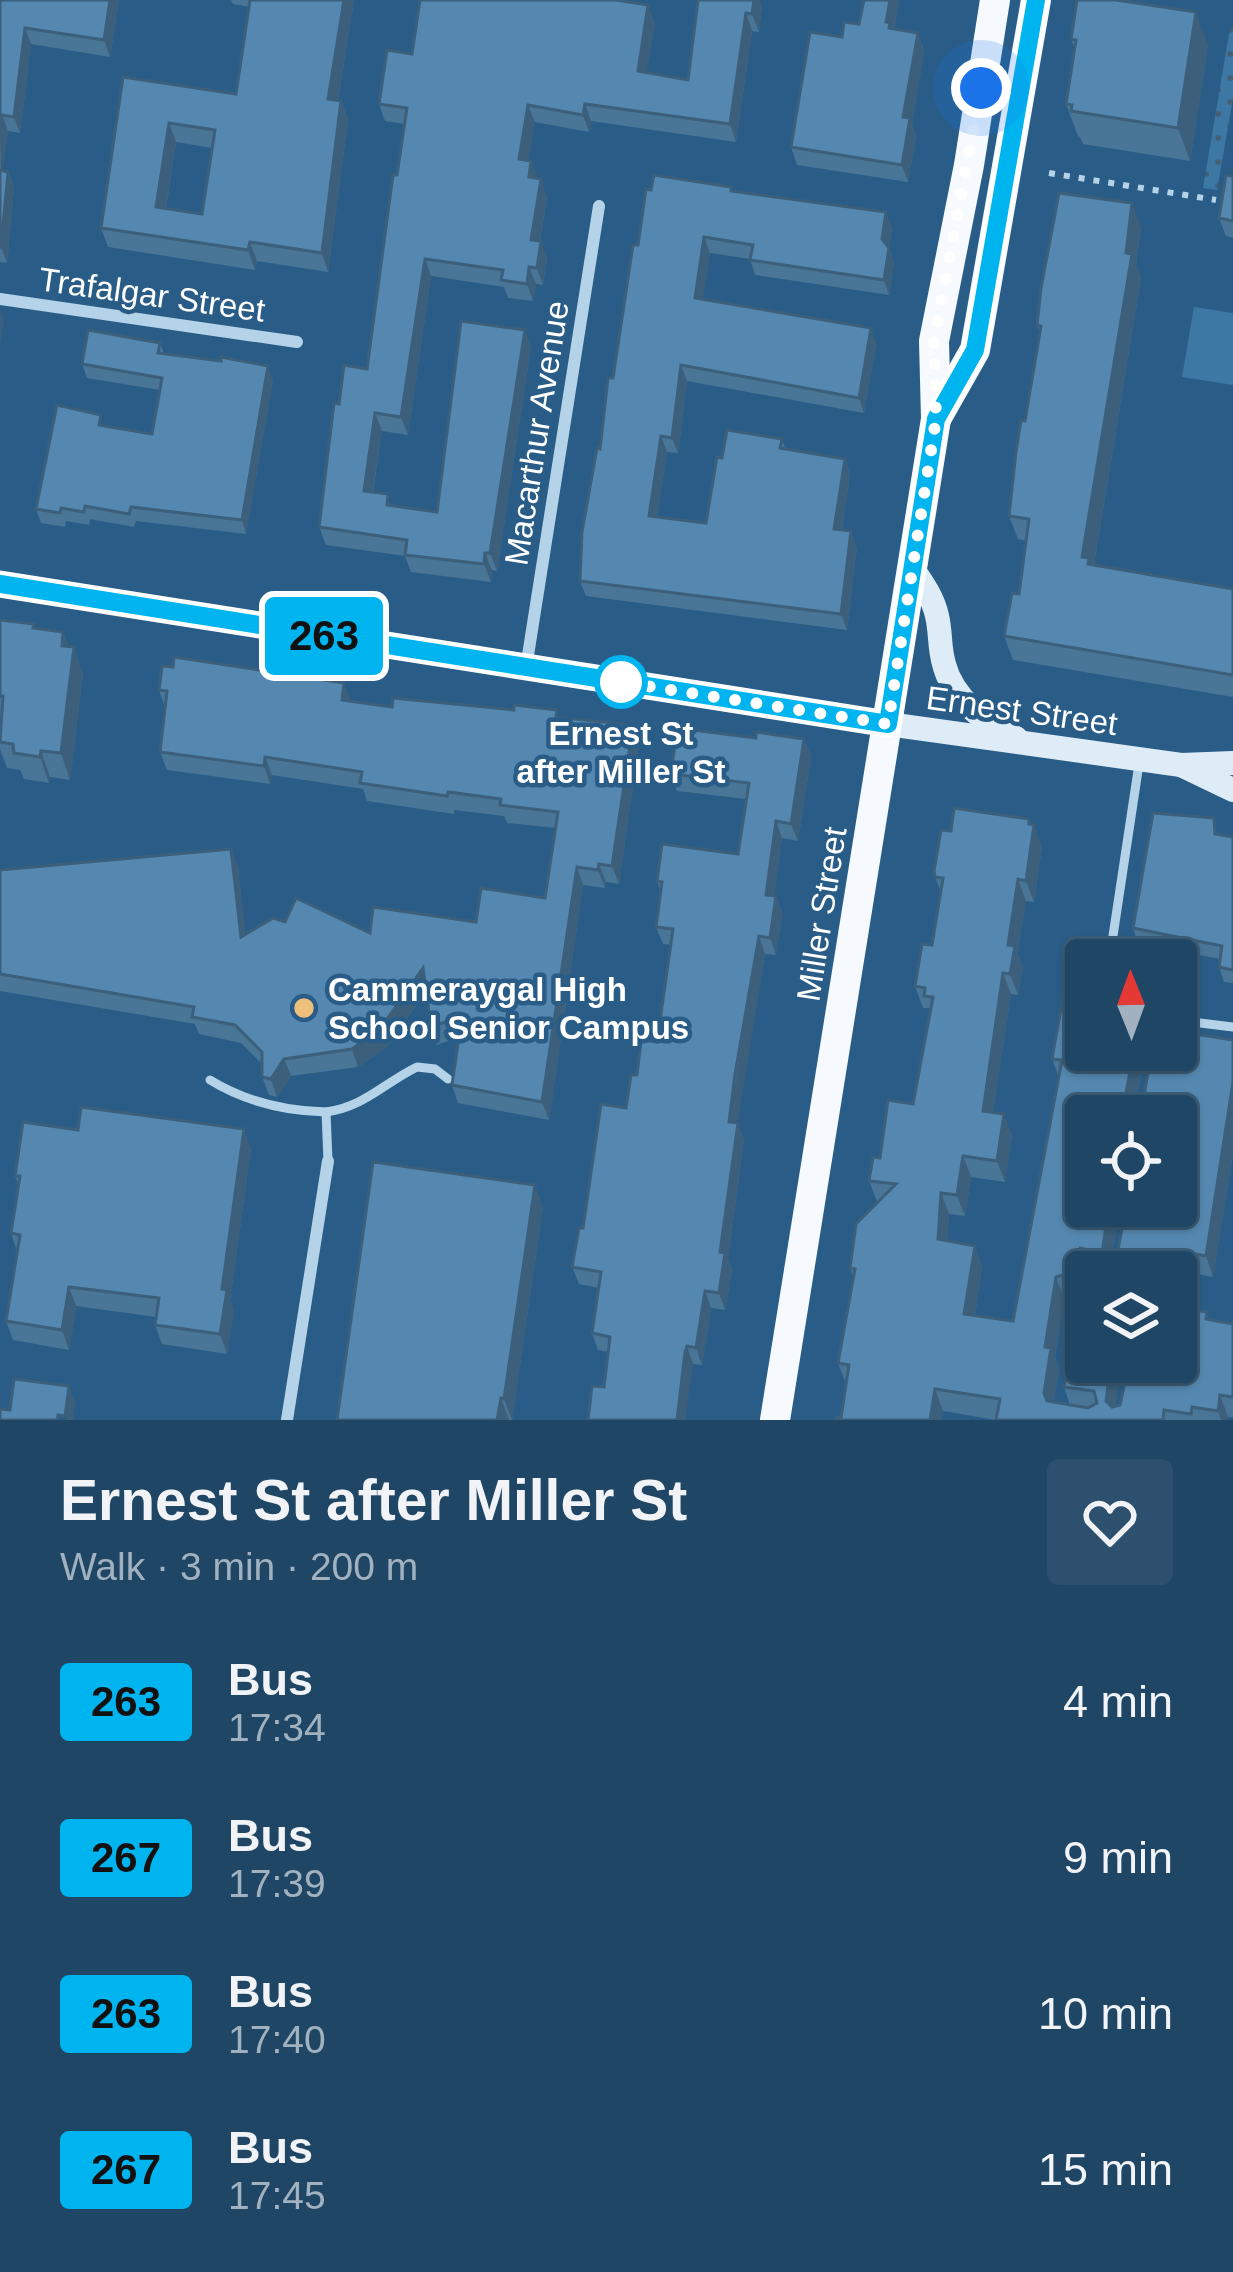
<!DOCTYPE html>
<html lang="en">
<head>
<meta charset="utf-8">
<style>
  :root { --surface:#1f4665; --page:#2c506e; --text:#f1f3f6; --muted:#a1b1bf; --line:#3c5e79 }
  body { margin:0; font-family:Arial,sans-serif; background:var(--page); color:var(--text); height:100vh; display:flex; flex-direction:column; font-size:45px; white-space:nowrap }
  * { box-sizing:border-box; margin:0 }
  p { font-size:39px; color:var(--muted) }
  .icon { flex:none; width:66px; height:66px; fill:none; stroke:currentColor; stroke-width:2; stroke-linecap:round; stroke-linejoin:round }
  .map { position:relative; height:1420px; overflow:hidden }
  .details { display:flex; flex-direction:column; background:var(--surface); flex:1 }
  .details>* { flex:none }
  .badge { padding:0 24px; border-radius:9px; font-size:42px; line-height:78px }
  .needle { width:78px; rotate:359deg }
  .fabs { position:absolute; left:1065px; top:939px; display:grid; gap:24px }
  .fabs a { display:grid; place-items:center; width:132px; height:132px; border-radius:12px; background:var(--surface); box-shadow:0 3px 9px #0004,0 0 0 3px var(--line); font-size:60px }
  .you { position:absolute; width:60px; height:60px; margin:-30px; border:9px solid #fff; border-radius:50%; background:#1a73e8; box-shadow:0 0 0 18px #1a73e833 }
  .map>.badge { position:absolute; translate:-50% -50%; box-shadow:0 0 0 6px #fff }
  .round { display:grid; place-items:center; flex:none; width:126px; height:126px; border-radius:12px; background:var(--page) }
  .overview { display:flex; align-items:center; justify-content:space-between; height:204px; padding:0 60px }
  h1 { font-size:57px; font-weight:700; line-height:90px }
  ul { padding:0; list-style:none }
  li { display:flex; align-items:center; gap:36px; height:156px; padding:0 60px }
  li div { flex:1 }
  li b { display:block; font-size:45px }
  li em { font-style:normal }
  li .badge { min-width:132px; font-weight:700; text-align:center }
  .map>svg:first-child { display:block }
  .green { fill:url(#green-dots) }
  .pitch { fill:#3d77a3 }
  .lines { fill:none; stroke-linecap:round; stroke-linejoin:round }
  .path { stroke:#b4d2e8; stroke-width:6; stroke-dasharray:6 9; stroke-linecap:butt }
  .service { stroke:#b4d2e8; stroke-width:9 }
  .minor { stroke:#b4d2e8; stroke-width:12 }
  .tertiary { stroke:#b4d2e8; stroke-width:21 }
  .secondary { stroke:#deecf7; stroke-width:24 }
  .primary { stroke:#f6fafe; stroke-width:30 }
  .wall { fill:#497597; fill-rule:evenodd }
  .shaded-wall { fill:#3c5f7b }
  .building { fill:#5588b0; stroke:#3c5f7b; stroke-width:3; fill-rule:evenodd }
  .line-casing { stroke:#fff; stroke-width:27 }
  .line { stroke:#00b5ef; stroke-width:18 }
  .walk { stroke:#fff; stroke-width:12; stroke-dasharray:0 21.6 }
  .stop-dot { fill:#fff; stroke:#00b5ef; stroke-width:6 }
  .poi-dot { fill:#efc07b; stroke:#295d87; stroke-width:4.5 }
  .labels { text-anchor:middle; stroke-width:9; stroke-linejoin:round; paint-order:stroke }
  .street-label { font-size:33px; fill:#fff; stroke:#295d87 }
  .stop-label { font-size:33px; font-weight:bold; fill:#fff; stroke:#295d87 }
  .poi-label { font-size:33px; font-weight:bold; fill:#fff; stroke:#295d87; text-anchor:start }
</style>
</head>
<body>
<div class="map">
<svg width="1233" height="1420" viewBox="0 0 1233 1420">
  <defs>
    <pattern id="green-dots" width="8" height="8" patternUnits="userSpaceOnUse" patternTransform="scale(3)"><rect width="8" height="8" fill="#3d77a3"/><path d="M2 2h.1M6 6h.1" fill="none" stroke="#455f73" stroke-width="1.8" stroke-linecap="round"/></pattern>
  </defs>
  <rect width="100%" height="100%" fill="#295d87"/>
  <!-- green -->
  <polygon class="green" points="1230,28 1233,29 1233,98 1217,190 1203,188"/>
  <!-- pitch -->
  <polygon class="pitch" points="1194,307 1233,313 1233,385 1182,377"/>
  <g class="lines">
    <!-- path -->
    <polyline class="path" points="1049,173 1216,200"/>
    <!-- service -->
    <g class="service">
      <polyline points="1114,960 1111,949 1139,764"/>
      <polyline points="1176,1020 1233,1027"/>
      <path d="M210,1080c36,22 74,31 116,32l2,49"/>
      <path d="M326,1112c38,-5 58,-29 91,-45l18,2 13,10"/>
      <polyline points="1118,1272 1121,1253"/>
      <polyline points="1069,1363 1075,1326 1086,1317"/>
    </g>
    <!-- minor -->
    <g class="minor">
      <polyline points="0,299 297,342"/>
      <polyline points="526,668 599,206"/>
      <polyline points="287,1420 328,1161"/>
    </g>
    <!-- tertiary -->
    <polyline class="tertiary" points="0,584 888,724"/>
    <!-- secondary -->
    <g class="secondary">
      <path d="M910,565c11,16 23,32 27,51 4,16 2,32 7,48 8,33 42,61 72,74"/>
      <polyline points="888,724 1181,765 1233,763"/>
      <polyline points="1183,766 1233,790"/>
    </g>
    <!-- primary -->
    <g class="primary">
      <polyline points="937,417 975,350 1036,0"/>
      <polyline points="775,1420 936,419 934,341 969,165 995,0"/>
    </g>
  </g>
  <!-- wall -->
  <g class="wall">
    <polygon points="0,0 119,0 110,57 31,44 20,133 8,131 2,171 8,172 14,188 7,263 0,262"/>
    <path d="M231,0h123l-16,100 3,1 7,19 -20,152 -71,-11 -2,9 -147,-23 -7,-19 22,-151 113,17 13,-87 -16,-3zM176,142l36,6 -10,66 -36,-5z"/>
    <polygon points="698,0 762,6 759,32 752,31 736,142 591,121 589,132 535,122 528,160 547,197 540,241 547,258 543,285 536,284 533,301 508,298 504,287 431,276 408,435 382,431 373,492 392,505 437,512 531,347 497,571 492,570 491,582 411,572 405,556 326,545 319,527 339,404 367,369 404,124 385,121 379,104 412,54 655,23 646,73 688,80"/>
    <polygon points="899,0 894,29 918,33 924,51 912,123 916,136 908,182 797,165 791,147 842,37"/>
    <polygon points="1071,39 1208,45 1190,161 1083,144 1080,137 1078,136 1066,104 1075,49"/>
    <polygon points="1233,176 1233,238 1226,236 1219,218"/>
    <polygon points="731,187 733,192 892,228 889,247 894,263 889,295 755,275 750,259 710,253 702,300 876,344 864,413 687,381 678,453 667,452 657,517 706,523 722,458 782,439 785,448 845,459 850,474 842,530 857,547 847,630 586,596 580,581 600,449 638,245"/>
    <polygon points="1141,227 1136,265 1141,278 1094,565 1233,589 1233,697 1013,660 1004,636 1019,594 1026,541 1018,539 1009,516 1040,333 1037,325"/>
    <polygon points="160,343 164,354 273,379 246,534 136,521 134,527 90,519 89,525 66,521 65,527 41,523 36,509 105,426 152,434 160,390 87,378 82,364"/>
    <polygon points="0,620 34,624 35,629 63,632 69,647 83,674 70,780 50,777 49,783 24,779 20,770 7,768 0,749"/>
    <polygon points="159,690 351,702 392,707 560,717 639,743 619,884 606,882 605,888 583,885 549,1120 458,1103 452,1085 459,1037 437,1045 431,1027 426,991 387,1047 358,1067 291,1076 277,1097 269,1095 262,1077 262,1064 241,1043 199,1034 195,1024 0,991 0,870 238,867 245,934 285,922 370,933 476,922 545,898 556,828 507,823 504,816 454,810 454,814 367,801 363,789 272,775 270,784 167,770 160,752 165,708"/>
    <polygon points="756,738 804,739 811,757 798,841 782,838 774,896 776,896 782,913 776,955 765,954 742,1091 737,1123 744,1140 728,1259 732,1270 725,1310 711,1308 702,1365 693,1364 691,1369 685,1420 588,1420 604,1387 608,1352 598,1350 592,1333 599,1288 579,1284 572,1267 583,1228 637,1075 657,1042 671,945 663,944 656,927 661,892 657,881 738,854 746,799 677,791 671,774"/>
    <path d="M1029,819l13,27 -8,56 -8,-1 -9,52 6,14 -5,28 -7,-1 -18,118 19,23 -7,47 -34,-5 -6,39 -16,-2 -2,26 28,6 7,21 -7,48 38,6 46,-244 -7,-18 34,-9h59l-9,53h3l94,-63v113l-20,124 -16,-3 -6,36 19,10 23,4v93h-5l-1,3h-231l-53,-9 -2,9h-105l5,-2 5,-34 -8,-21 15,-86 -3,-9 27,-66 -8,-21 11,-23 33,-54 17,-91 -1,-5h-6l-8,-22 17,-41 9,-53 -6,-15 16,-46zM1086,1116l90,90 -59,50 6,16h53l-44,92 -12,41 -5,1 4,-25 -55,6 6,18 -16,-3 5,-33 -4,-12 9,-58 18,-6 6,-23 22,2z"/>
    <polygon points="1219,832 1219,834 1233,837 1233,983 1224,982 1219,967 1220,959 1138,943 1133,928"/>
    <polygon points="78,1130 251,1149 230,1300 234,1310 227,1354 162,1344 155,1325 156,1317 76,1306 69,1350 13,1340 6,1321 17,1251 11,1233 19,1186 15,1176"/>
    <polygon points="543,1207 512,1420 337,1420"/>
  </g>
  <!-- shaded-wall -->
  <g class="shaded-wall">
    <polygon points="110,0 119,0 110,57 104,40"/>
    <polygon points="344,0 354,0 335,118 328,99"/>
    <polygon points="752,0 760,0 762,6 759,32 752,14"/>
    <polygon points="890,0 899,0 893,32 895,46 886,22"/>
    <polygon points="648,5 655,23 644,89 638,71"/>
    <polygon points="1196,12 1208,45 1190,161 1178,128"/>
    <polygon points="746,13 752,31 736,142 730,124"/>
    <polygon points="25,28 31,44 20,133 14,117"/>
    <polygon points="918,33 924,51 912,123 916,136 908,182 902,165 903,117"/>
    <polygon points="341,101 348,120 328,272 322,253"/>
    <polygon points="585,104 591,121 589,132 583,115"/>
    <polygon points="528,105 535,122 526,176 519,159"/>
    <polygon points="2,115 8,131 1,185 0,128"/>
    <polygon points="169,123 176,142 163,227 156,207"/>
    <polygon points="531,161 538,178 529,177"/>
    <polygon points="8,172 14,188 7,263 1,247"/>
    <polygon points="541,179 547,197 537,257 531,240"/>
    <polygon points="1132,203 1141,227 1136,265 1141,278 1093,570 1082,557"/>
    <polygon points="886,212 892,228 888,254 882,239"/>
    <polygon points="704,237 710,253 700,314 695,298"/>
    <polygon points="541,241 547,258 543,285 537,268"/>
    <polygon points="250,242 257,261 255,270 248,250"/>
    <polygon points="889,248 894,263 889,295 884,280"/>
    <polygon points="425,259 431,276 408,435 401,417"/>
    <polygon points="529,267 536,284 533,301 527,284"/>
    <polygon points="0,309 4,321 0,345"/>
    <polygon points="871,328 876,344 864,413 859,398"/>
    <polygon points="525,330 531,347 497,571 490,553"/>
    <polygon points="681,365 687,381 678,453 672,438"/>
    <polygon points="268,366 273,379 246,534 242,520"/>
    <polygon points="375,413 382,431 370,508 364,491"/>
    <polygon points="661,436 667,452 655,531 649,516"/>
    <polygon points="845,459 850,474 840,544 834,529"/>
    <polygon points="851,531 857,547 847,630 841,614"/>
    <polygon points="485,553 492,570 491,582 484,564"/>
    <polygon points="63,632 73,658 74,647 83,674 70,780 61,753 62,646"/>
    <polygon points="344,683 351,701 348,718 342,700"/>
    <polygon points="633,725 639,743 619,884 612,866"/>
    <polygon points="804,739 811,757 798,841 791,824"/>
    <polygon points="41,751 50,777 49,783 40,757"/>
    <polygon points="265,757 272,775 270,784 264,766"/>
    <polygon points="1029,819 1033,830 1034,825 1042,846 1034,902 1026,881"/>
    <polygon points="776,821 782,838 772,912 766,895"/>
    <polygon points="231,849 238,867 248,955 241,937"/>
    <polygon points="599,864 606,882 605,888 598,870"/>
    <polygon points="577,867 583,885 549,1120 542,1102"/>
    <polygon points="1018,879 1026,901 1017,953 1023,967 1018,995 1010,974 1008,945"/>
    <polygon points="776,896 782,913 776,955 770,938"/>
    <polygon points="759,936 765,954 735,1139 729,1122"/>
    <polygon points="423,968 429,986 387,1047 358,1067 352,1049"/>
    <polygon points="1003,973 1011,994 990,1132 983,1111"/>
    <polygon points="1134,1050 1145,1050 1134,1115 1126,1093"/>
    <polygon points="284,1059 291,1076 277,1097 271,1079"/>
    <polygon points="1233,1082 1233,1153 1213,1277 1206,1256"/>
    <polygon points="1004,1114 1012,1135 1005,1182 997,1161"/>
    <polygon points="738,1123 744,1140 728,1259 732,1270 725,1310 719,1293 720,1252"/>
    <polygon points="244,1129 251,1149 230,1300 234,1310 227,1354 220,1334 222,1289"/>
    <polygon points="963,1156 971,1177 965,1216 957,1195"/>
    <polygon points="535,1185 543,1207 512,1420 504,1399"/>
    <polygon points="941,1193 949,1214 946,1260 938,1239"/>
    <polygon points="1109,1206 1120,1206 1110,1272 1102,1253"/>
    <polygon points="975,1246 982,1267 972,1335 964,1314"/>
    <polygon points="1080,1248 1088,1270 1082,1293 1074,1272"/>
    <polygon points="1189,1253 1197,1274 1188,1330 1180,1308"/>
    <polygon points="1056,1277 1064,1299 1055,1357 1059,1369 1052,1415 1044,1393 1045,1347"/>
    <polygon points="69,1287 76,1306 69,1350 62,1330"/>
    <polygon points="705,1291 711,1308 702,1365 696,1348"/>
    <polygon points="687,1346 693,1364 685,1420 677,1420"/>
    <polygon points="1111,1362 1119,1381 1114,1420 1106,1401"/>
    <polygon points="69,1386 75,1403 73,1420 66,1420 65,1416"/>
    <polygon points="935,1389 943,1411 941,1420 930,1420"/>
    <polygon points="1220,1395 1228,1417 1227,1420 1221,1420 1218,1411"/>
    <polygon points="501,1398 509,1420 497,1420"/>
  </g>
  <!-- building -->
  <g class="building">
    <polygon points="0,0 110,0 104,40 25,28 14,117 2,115 0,128"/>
    <path d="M250,0h94l-16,99 13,2 -19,152 -72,-11 -2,8 -147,-22 22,-151 113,17zM169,123l46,7 -13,84 -46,-7z"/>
    <polygon points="420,0 616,0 648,5 638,71 688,80 698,0 754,0 752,14 746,13 730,124 585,104 583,115 528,105 519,159 531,161 529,177 541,179 531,240 541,241 537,268 529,267 527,284 501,280 503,270 425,259 401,417 375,413 364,491 388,494 387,505 437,512 461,321 525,330 490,553 485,553 484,564 405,555 407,540 319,527 334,403 339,404 344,365 367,369 393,175 397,175 407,108 379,104 387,50 412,54"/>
    <polygon points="864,0 890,0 886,22 890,23 889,28 918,33 903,117 910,118 902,165 791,147 810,32 842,37 844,22 859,24"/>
    <polygon points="1077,0 1116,0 1196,12 1178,128 1071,111 1072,105 1066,104 1076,40 1071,39"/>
    <polygon points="0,170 8,172 1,247 0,247"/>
    <polygon points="654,175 731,187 731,191 886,212 882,239 889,248 884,280 750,260 753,245 704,237 695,298 871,328 859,398 681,365 672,438 661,436 649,516 706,523 717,457 722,458 727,430 782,439 780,448 845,459 834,529 851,531 841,614 580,581 582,532 597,448 600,449 608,378 613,378 633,245 638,245 646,189 651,190"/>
    <polygon points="1226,175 1233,176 1233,221 1219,218"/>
    <polygon points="1059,193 1132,203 1126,253 1132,254 1082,557 1089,558 1088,564 1233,589 1233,675 1004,636 1012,593 1019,594 1029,519 1009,516 1016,452 1021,420 1025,421 1041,326 1037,325 1041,288"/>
    <polygon points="88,330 160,343 158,353 221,361 221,357 268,366 242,520 131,507 129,514 85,506 84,512 61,508 60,513 36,509 57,405 101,415 99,425 152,434 162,378 82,364"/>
    <polygon points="0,620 34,624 33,628 63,632 62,646 74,647 61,753 41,751 40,757 14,753 13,744 0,742 3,696 0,696"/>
    <polygon points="174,657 344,683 342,700 392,707 393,698 514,710 514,705 557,710 556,717 633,725 612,866 599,864 598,870 577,867 542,1102 452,1085 462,1016 431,1027 423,968 380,1029 352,1049 284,1059 271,1079 262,1077 262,1052 235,1025 192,1017 194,1007 0,974 0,870 231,849 241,937 273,918 285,922 296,898 370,933 373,907 476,922 481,888 545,898 558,812 500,805 501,799 448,792 447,796 360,783 362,772 265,757 264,766 160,752 167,691 159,690 162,666 173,667"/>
    <polygon points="677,728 756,738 756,732 804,739 791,824 776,821 766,895 776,896 770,938 759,936 735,1074 729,1122 738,1123 720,1252 725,1253 719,1293 705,1291 696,1348 687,1346 685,1352 677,1420 588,1420 592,1386 604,1387 610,1337 592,1333 601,1272 572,1267 579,1228 583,1228 601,1104 626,1108 631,1075 637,1075 641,1040 657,1042 673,929 656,927 662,882 657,881 662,844 738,854 749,783 671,774"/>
    <path d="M954,808l75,11v5l5,1 -8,56 -8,-2 -10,66 7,1 -5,28 -7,-1 -20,138 21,3 -7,47 -34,-5 -6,39 -16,-2 -3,46 37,7 -11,68 49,7 49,-261 -10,-1 11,-62 23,4v49h48l-8,43 7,10h6l5,-7 8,-46h24v-19l57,9v42l-27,174 -17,-3 -9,55 27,4 -1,7 27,5v73l-13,-2 -2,16 -26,-4 -1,7 -27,-4 -1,10h-167l4,-21 -65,-10 -5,31h-94l1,-3 4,1 8,-53 -11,-2 17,-94 -5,-1 6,-44 40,-40 -27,-3 4,-24 7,1 8,-58 25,4 20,-107 -9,-1 1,-8 -10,-2 7,-42 10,1 11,-67 -8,-1 -1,-6 7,-41 10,1zM1086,1116h90v90h-50l-9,50 18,3 -7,13h48v90l-47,2 -9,41 -8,2 -6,-6 5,-39h-25v-7l-17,-3 -5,35 30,4 3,12 -9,5 -41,-7 -3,-8 7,-45 -6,-1 11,-70 18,-5 6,-24 22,5 7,-47h-23z"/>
    <polygon points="1153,813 1214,818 1215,834 1233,837 1233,970 1219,967 1222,946 1133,928"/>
    <polygon points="81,1107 244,1129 222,1289 227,1290 220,1334 155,1325 159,1298 69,1287 62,1330 6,1321 20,1235 11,1233 20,1176 15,1176 23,1122 78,1130"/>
    <polygon points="373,1162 535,1185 504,1399 501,1398 497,1420 337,1420"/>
    <polygon points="14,1379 69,1386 65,1416 58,1415 57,1420 0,1420 0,1409 10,1410"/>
  </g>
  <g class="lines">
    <!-- line casing -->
    <g class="line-casing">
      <polyline id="line" points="0,584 888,724 936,419 975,350 1036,0"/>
    </g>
    <!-- line -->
    <use href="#line" class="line"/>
    <!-- walk -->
    <polyline class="walk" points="621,682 614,681 888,724 936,419 934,341 981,88"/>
  </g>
  <!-- markers -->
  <circle class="stop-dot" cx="621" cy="682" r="24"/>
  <circle class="poi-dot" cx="304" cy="1008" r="12"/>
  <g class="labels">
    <!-- street labels -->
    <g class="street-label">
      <text transform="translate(152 294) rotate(8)" y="12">Trafalgar Street</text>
      <text transform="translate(536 433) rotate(-81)" y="12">Macarthur Avenue</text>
      <text transform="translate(1022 710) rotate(8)" y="12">Ernest Street</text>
      <text transform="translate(821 914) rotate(-81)" y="12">Miller Street</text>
    </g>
    <!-- stop labels -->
    <g class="stop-label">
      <text x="621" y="745">Ernest St<tspan x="621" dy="38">after Miller St</tspan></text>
    </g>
    <!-- poi labels -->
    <g class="poi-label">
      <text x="328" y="1001">Cammeraygal High<tspan x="328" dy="38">School Senior Campus</tspan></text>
    </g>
  </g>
</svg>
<div class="fabs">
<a><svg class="needle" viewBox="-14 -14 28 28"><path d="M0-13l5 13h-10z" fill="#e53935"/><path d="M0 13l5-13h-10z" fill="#a1b1bf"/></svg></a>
<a><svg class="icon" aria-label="locate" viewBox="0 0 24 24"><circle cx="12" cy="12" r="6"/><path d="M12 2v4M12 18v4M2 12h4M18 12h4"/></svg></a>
<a><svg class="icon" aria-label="layers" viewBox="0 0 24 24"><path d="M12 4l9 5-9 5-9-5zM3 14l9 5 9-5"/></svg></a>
</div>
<div class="you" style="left:981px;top:88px"></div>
<b class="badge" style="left:324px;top:636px;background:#00b5ef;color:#111">263</b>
</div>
<section class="details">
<div class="overview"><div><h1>Ernest St after Miller St</h1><p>Walk · 3 min · 200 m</p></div><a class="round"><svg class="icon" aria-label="heart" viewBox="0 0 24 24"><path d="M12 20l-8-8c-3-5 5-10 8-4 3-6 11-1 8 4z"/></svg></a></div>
<ul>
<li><span class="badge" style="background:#00b5ef;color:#111">263</span><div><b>Bus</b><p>17:34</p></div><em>4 min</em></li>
<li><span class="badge" style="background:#00b5ef;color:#111">267</span><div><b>Bus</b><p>17:39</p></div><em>9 min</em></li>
<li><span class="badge" style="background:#00b5ef;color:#111">263</span><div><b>Bus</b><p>17:40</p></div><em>10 min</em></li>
<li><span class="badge" style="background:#00b5ef;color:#111">267</span><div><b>Bus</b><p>17:45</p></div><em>15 min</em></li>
</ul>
</section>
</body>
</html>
